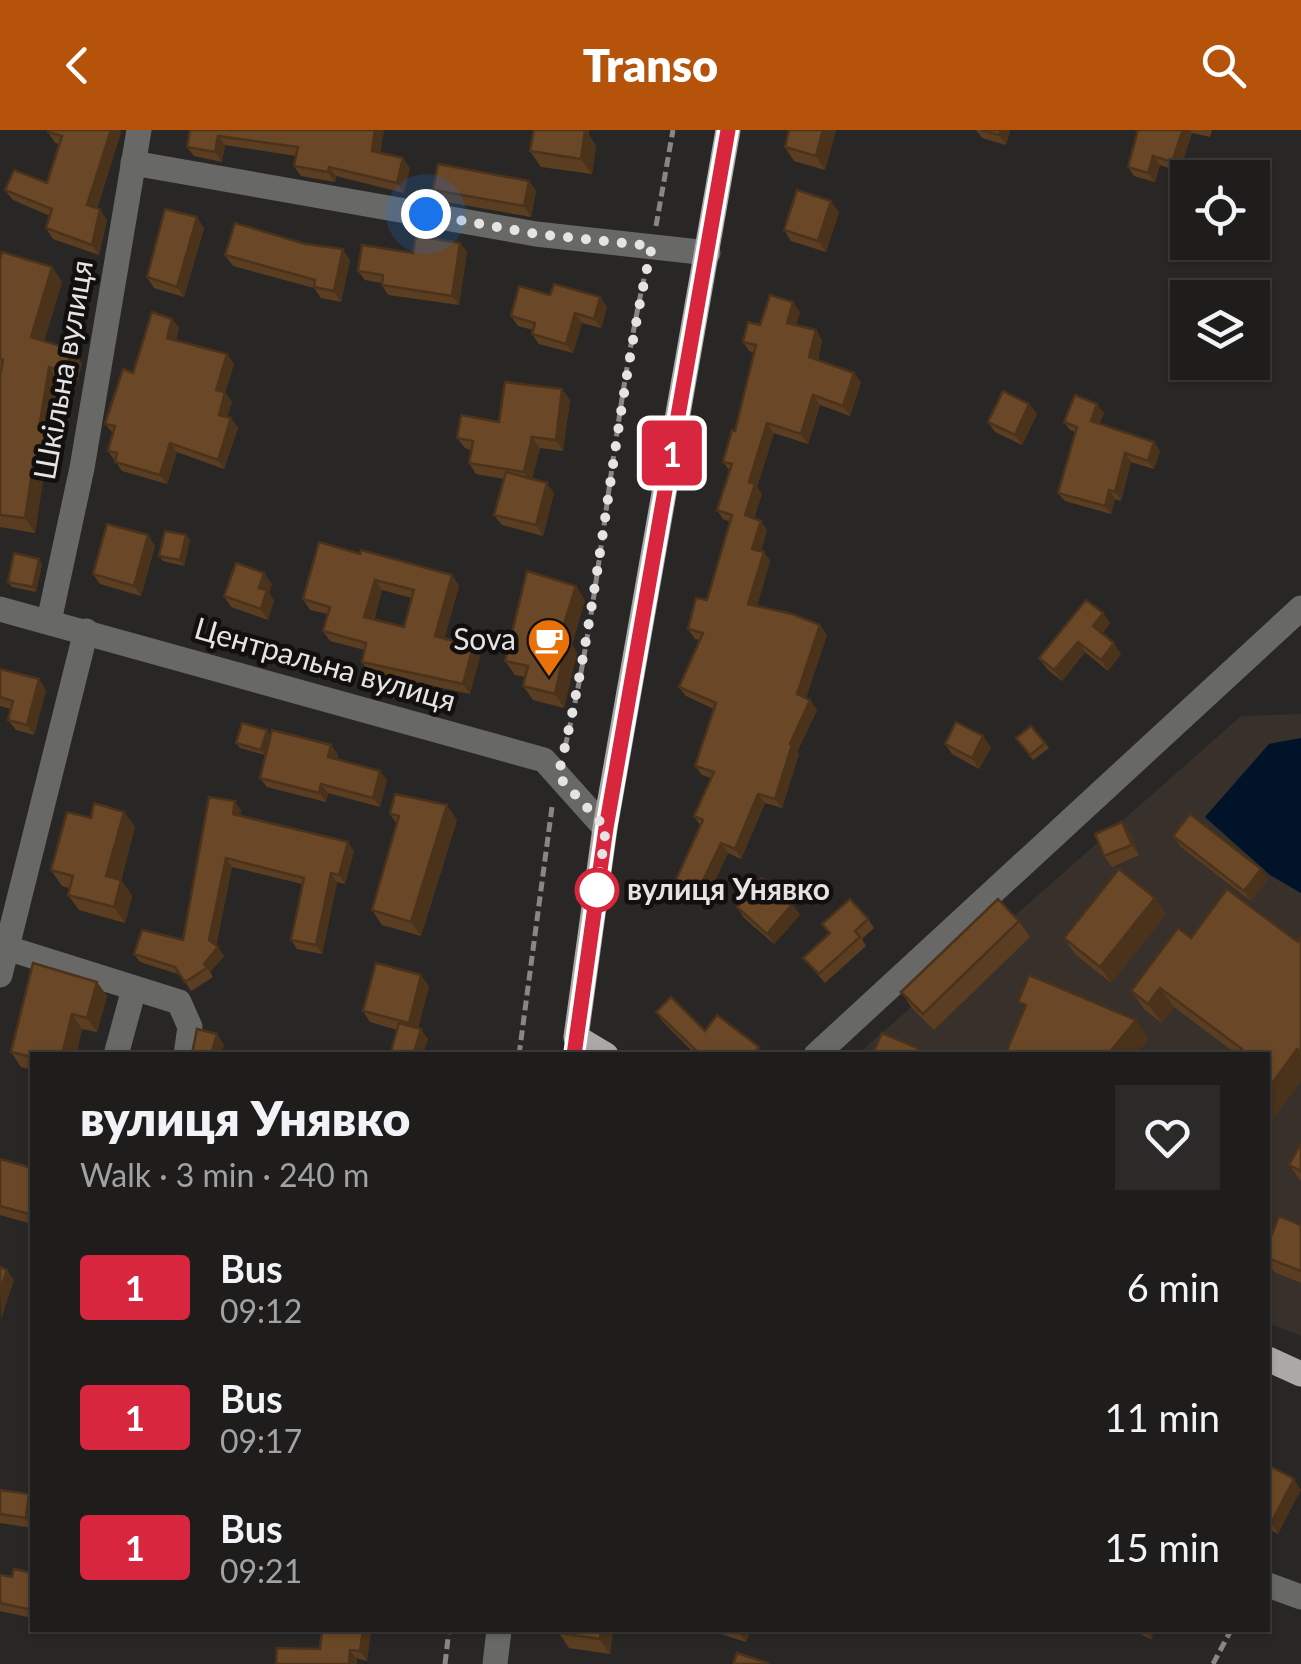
<!DOCTYPE html>
<html lang="en">
<head>
<meta charset="utf-8">
<style>
  :root { --surface:#1f1d1c; --page:#2c2a29; --text:#f1f3f6; --muted:#a1a2a3; --line:#3c3b3b; --accent:#b45309 }
  body { margin:0; font-family:Lato,sans-serif; background:var(--page); color:var(--text); height:100vh; display:flex; flex-direction:column; font-size:38px; white-space:nowrap }
  * { box-sizing:border-box; margin:0 }
  p { font-size:32px; color:var(--muted) }
  .icon { flex:none; width:55px; height:55px; fill:none; stroke:currentColor; stroke-width:2; stroke-linecap:round; stroke-linejoin:round }
  .map { position:relative; flex:1; overflow:hidden }
  .sheet { position:absolute; left:30px; top:922px; width:1240px; height:580px; display:flex; flex-direction:column; background:var(--surface); border-radius:0px; box-shadow:0 2px 8px #0004,0 0 0 2px var(--line) }
  .sheet>* { flex:none }
  .badge { padding:0 20px; border-radius:8px; font-size:35px; line-height:65px }
  .fabs { position:absolute; left:1170px; top:30px; display:grid; gap:20px }
  .fabs a { display:grid; place-items:center; width:100px; height:100px; border-radius:0px; background:var(--surface); box-shadow:0 2px 8px #0004,0 0 0 2px var(--line); font-size:50px }
  .you { position:absolute; width:50px; height:50px; margin:-25px; border:8px solid #fff; border-radius:50%; background:#1a73e8; box-shadow:0 0 0 15px #1a73e833 }
  .map>.badge { position:absolute; translate:-50% -50%; box-shadow:0 0 0 5px #fff }
  .round { display:grid; place-items:center; flex:none; width:105px; height:105px; border-radius:0px; background:var(--page) }
  .headline { display:flex; align-items:center; justify-content:space-between; height:170px; padding:0 50px }
  h1 { font-size:48px; font-weight:800; line-height:75px }
  ul { padding:0; list-style:none }
  li { display:flex; align-items:center; gap:30px; height:130px; padding:0 50px }
  li div { flex:1 }
  li b { display:block; font-size:38px }
  li em { font-style:normal }
  li .badge { min-width:110px; font-weight:700; text-align:center }
  header { display:flex; justify-content:space-between; align-items:center; height:130px; padding:0 50px; background:var(--accent); color:#fff; font-size:45px; font-weight:800 }
  .map>svg:first-child { display:block }
  .built { fill:#37302b }
  .water { fill:#001328 }
  .lines { fill:none; stroke-linecap:round; stroke-linejoin:round }
  .path { stroke:#898786; stroke-width:5; stroke-dasharray:10 5; stroke-linecap:butt }
  .minor { stroke:#686867; stroke-width:25 }
  .major { stroke:#aaa9a7; stroke-width:25 }
  .wall { fill:#5b3e22; fill-rule:evenodd }
  .shaded-wall { fill:#4a321b }
  .building { fill:#6a4827; stroke:#4a321b; stroke-width:2.5; fill-rule:evenodd }
  .line-casing { stroke:#fff; stroke-width:22 }
  .line { stroke:#d7263d; stroke-width:15 }
  .walk { stroke:#e6e4e3; stroke-width:10; stroke-dasharray:0 18 }
  .stop-dot { fill:#fff; stroke:#d7263d; stroke-width:5 }
  .labels { text-anchor:middle; stroke-width:9; stroke-linejoin:round; paint-order:stroke }
  .street-label { font-size:30px; fill:#e6e4e3; stroke:#11100f }
  .poi-label { font-size:30px; fill:#e6e4e3; stroke:#11100f; text-anchor:end }
  .stop-label { font-size:30px; font-weight:bold; fill:#e6e4e3; stroke:#11100f; text-anchor:start }
</style>
</head>
<body>
<header><svg class="icon" aria-label="back" viewBox="0 0 24 24"><path d="M15 5l-7 7 7 7"/></svg>Transo<svg class="icon" aria-label="search" viewBox="0 0 24 24"><circle cx="10" cy="10" r="6"/><path d="M15 15l6 6"/></svg></header>
<div class="map">
<svg width="1301" height="1534" viewBox="0 0 1301 1534">
  <rect width="100%" height="100%" fill="#292725"/>
  <!-- built -->
  <polygon class="built" points="1301,584 1301,1206 1268,1193 1268,925 857,925 1241,586"/>
  <!-- water -->
  <polygon class="water" points="1301,608 1301,763 1270,745 1205,687 1269,614"/>
  <g class="lines">
    <!-- path -->
    <g class="path">
      <polyline points="656,96 673,0"/>
      <path d="M565,617c38,-156 45,-319 81,-477"/>
      <polyline points="519,925 552,677"/>
      <polyline points="445,1534 449,1500"/>
      <polyline points="1213,1534 1231,1500"/>
    </g>
    <!-- minor -->
    <g class="minor">
      <polyline points="133,33 536,104 708,123"/>
      <polyline points="0,479 544,630 605,698"/>
      <polyline points="49,491 82,338 139,0"/>
      <polyline points="7,818 179,872 190,897 186,925"/>
      <polyline points="0,845 86,501"/>
      <polyline points="116,925 134,859"/>
      <polyline points="816,925 1301,478"/>
      <polyline points="1268,1455 1301,1467"/>
      <polyline points="495,1534 499,1500"/>
    </g>
    <!-- major -->
    <g class="major">
      <polyline points="606,925 576,907 605,698 728,0"/>
      <polyline points="1268,1229 1301,1244"/>
    </g>
  </g>
  <!-- wall -->
  <g class="wall">
    <polygon points="190,0 384,0 380,23 410,38 404,63 336,46 335,52 301,46 294,36 296,26 225,15 222,32 194,26 187,17"/>
    <polygon points="836,0 825,40 794,31 785,17"/>
    <polygon points="976,0 1010,0 1006,15 982,8"/>
    <polygon points="1134,0 1212,0 1210,7 1192,3 1179,42 1160,35 1155,52 1134,46 1128,37 1138,1"/>
    <polygon points="48,2 121,2 97,78 107,90 99,125 53,109 46,98 50,86 13,70 5,60 47,53 60,14 55,13"/>
    <polygon points="589,5 596,16 592,44 541,37 530,21"/>
    <polygon points="529,51 536,61 531,87 441,71 433,60"/>
    <polygon points="839,82 826,122 791,111 784,100"/>
    <polygon points="204,98 184,167 154,158 147,147"/>
    <polygon points="460,113 467,122 459,175 388,165 382,155 382,153 365,150 358,141 413,123"/>
    <polygon points="225,125 350,130 341,172 321,168 314,158 233,136"/>
    <polygon points="0,129 52,137 62,152 44,211 72,220 82,234 75,257 59,252 51,301 54,302 64,316 58,346 44,343 35,403 0,397"/>
    <polygon points="550,165 600,167 607,177 601,198 582,193 573,223 539,214 532,204 533,200 518,196 511,186"/>
    <polygon points="800,182 796,195 816,200 822,210 818,230 854,243 861,252 850,286 820,275 808,314 774,303 757,357 762,364 754,388 767,400 761,421 764,422 770,431 757,476 827,505 806,568 810,570 817,580 797,622 799,624 782,678 765,673 741,729 728,723 705,771 683,760 676,750 701,696 694,686 711,648 702,645 695,636 714,579 686,566 679,557 700,510 695,509 688,499 707,470 730,392 723,389 717,380 730,341 723,332 735,301 755,223 749,221 743,212 760,195"/>
    <polygon points="172,189 179,198 176,210 227,224 234,234 225,262 232,272 227,287 231,288 238,298 224,339 177,322 167,354 122,341 108,321 113,303 105,294 133,243"/>
    <polygon points="570,270 563,321 540,318 532,349 554,363 543,406 502,395 494,385 504,349 476,344 469,333 471,320 465,318 457,308 499,292"/>
    <polygon points="1029,274 1037,284 1022,315 995,302 988,292"/>
    <polygon points="1104,283 1099,294 1154,312 1160,321 1154,339 1131,332 1121,371 1115,369 1111,384 1065,371 1058,363 1075,302 1070,300 1064,292"/>
    <polygon points="148,405 155,416 141,466 100,454 93,444"/>
    <polygon points="186,405 190,410 184,436 163,431 159,426"/>
    <path d="M360,424l92,21 7,11 -15,53 29,7 7,10 -10,38 -101,-22 -7,-10 3,-12 -35,-9 -7,-10 5,-17 -18,-4 -7,-11zM382,460l30,8 -8,29 -30,-7z"/>
    <polygon points="39,429 42,434 36,462 12,457 8,452"/>
    <polygon points="272,454 269,463 274,471 268,490 231,477 224,466"/>
    <polygon points="585,470 572,515 577,523 564,578 533,570 523,556 525,547 515,545 505,531"/>
    <polygon points="1103,483 1110,493 1102,504 1121,524 1108,541 1085,522 1062,551 1047,539 1039,528"/>
    <polygon points="0,539 46,560 34,605 16,600 8,590 11,579 0,576"/>
    <polygon points="267,600 270,605 265,625 240,618 236,613"/>
    <polygon points="1016,608 1045,613 1049,618 1033,630"/>
    <polygon points="945,614 991,617 979,639 952,624"/>
    <polygon points="331,615 338,625 337,629 387,650 380,677 328,663 326,672 267,657 260,648"/>
    <polygon points="241,680 240,686 354,721 345,754 337,752 322,824 297,819 291,810 302,754 232,737 216,816 224,826 210,842 213,847 191,861 181,845 140,832 134,824 183,810"/>
    <polygon points="124,682 135,697 121,750 132,766 125,793 79,780 68,765 69,758 62,756 51,740 91,688"/>
    <polygon points="390,684 457,690 421,806 382,795 372,780 397,694"/>
    <polygon points="1130,703 1139,725 1112,737 1104,726"/>
    <polygon points="1173,706 1268,749 1251,771 1181,717"/>
    <polygon points="1155,768 1166,784 1111,853 1075,824 1064,808"/>
    <polygon points="792,774 800,785 774,814 744,788 737,777"/>
    <polygon points="868,789 874,798 862,809 866,816 825,853 803,828 829,804 822,794"/>
    <polygon points="1019,791 1030,807 934,900 912,878 901,862"/>
    <polygon points="1301,807 1301,951 1273,989 1268,984 1268,925 1238,925 1174,877 1162,893 1145,880 1131,861 1191,808 1298,812"/>
    <polygon points="97,852 107,866 97,902 82,899 76,925 32,925 32,940 21,937 11,922"/>
    <polygon points="429,856 418,898 428,909 370,892 363,881"/>
    <polygon points="656,882 705,901 759,917 764,925 696,925 663,892"/>
    <polygon points="1301,1013 1301,1051 1289,1035"/>
    <polygon points="0,1029 32,1038 32,1094 0,1085"/>
    <polygon points="1301,1095 1301,1153 1274,1142 1268,1133 1268,1114"/>
    <polygon points="1268,1335 1278,1404 1268,1398"/>
    <polygon points="0,1360 29,1364 32,1398 0,1393"/>
    <polygon points="32,1443 32,1488 0,1481 0,1445 12,1447"/>
    <polygon points="371,1500 367,1531 320,1519"/>
    <polygon points="613,1500 610,1524 569,1518 559,1503"/>
    <polygon points="715,1500 750,1500 746,1512 717,1503"/>
    <polygon points="1132,1500 1155,1500 1151,1509"/>
  </g>
  <!-- shaded-wall -->
  <g class="shaded-wall">
    <polygon points="111,0 120,0 121,2 95,86 87,75"/>
    <polygon points="375,0 384,0 379,31 372,21"/>
    <polygon points="577,0 589,0 589,5 596,16 592,44 581,29"/>
    <polygon points="823,0 836,0 825,40 816,26"/>
    <polygon points="1001,0 1010,0 1006,15 999,5"/>
    <polygon points="1183,0 1190,0 1192,3 1179,42 1172,32"/>
    <polygon points="218,6 225,15 222,32 215,22"/>
    <polygon points="1153,26 1160,35 1155,52 1148,43"/>
    <polygon points="403,28 410,38 404,63 397,53"/>
    <polygon points="329,37 336,46 335,52 328,42"/>
    <polygon points="529,51 536,61 531,87 524,76"/>
    <polygon points="831,71 839,82 826,122 818,111"/>
    <polygon points="100,79 107,90 99,125 92,115"/>
    <polygon points="197,87 204,98 184,167 177,157"/>
    <polygon points="460,113 467,122 459,175 452,166"/>
    <polygon points="343,119 350,130 341,172 334,161"/>
    <polygon points="52,137 62,152 41,222 31,207"/>
    <polygon points="600,167 607,177 601,198 594,189"/>
    <polygon points="793,172 800,182 794,202 787,193"/>
    <polygon points="575,183 582,193 573,223 566,214"/>
    <polygon points="172,189 179,198 174,218 167,208"/>
    <polygon points="816,200 822,210 816,237 809,227"/>
    <polygon points="72,220 82,234 75,257 65,242"/>
    <polygon points="227,224 234,234 225,262 232,272 225,294 219,285 216,260"/>
    <polygon points="49,237 59,252 49,313 39,299"/>
    <polygon points="854,243 861,252 850,286 843,276"/>
    <polygon points="562,259 570,270 563,321 556,310"/>
    <polygon points="813,265 820,275 808,314 801,304"/>
    <polygon points="1029,274 1037,284 1022,315 1015,305"/>
    <polygon points="1097,274 1104,283 1097,300 1091,291"/>
    <polygon points="231,288 238,298 224,339 218,330"/>
    <polygon points="767,293 774,303 757,357 762,364 751,395 745,385 749,352"/>
    <polygon points="54,302 64,316 58,346 48,331"/>
    <polygon points="532,307 540,318 531,353 524,342"/>
    <polygon points="1154,312 1160,321 1154,339 1148,331"/>
    <polygon points="170,313 177,322 167,354 160,345"/>
    <polygon points="1125,323 1131,332 1121,371 1115,362"/>
    <polygon points="34,329 44,343 35,403 25,388"/>
    <polygon points="547,353 554,363 543,406 536,395"/>
    <polygon points="1109,360 1115,369 1111,384 1105,376"/>
    <polygon points="761,391 767,400 759,428 752,419"/>
    <polygon points="148,405 155,416 141,466 134,456"/>
    <polygon points="186,405 190,410 184,436 180,430"/>
    <polygon points="764,422 770,431 755,483 748,474"/>
    <polygon points="39,429 42,434 36,462 33,457"/>
    <polygon points="264,443 272,454 269,463 274,471 268,490 261,479 259,458"/>
    <polygon points="452,445 459,456 442,517 435,506"/>
    <polygon points="375,450 382,460 371,497 364,487"/>
    <polygon points="576,456 585,470 572,515 577,523 564,578 555,564 560,507"/>
    <polygon points="1103,483 1110,493 1100,506 1093,496"/>
    <polygon points="820,495 827,505 804,573 797,564"/>
    <polygon points="1078,512 1085,522 1062,551 1054,540"/>
    <polygon points="1114,513 1121,524 1108,541 1101,530"/>
    <polygon points="473,516 480,526 470,564 463,554"/>
    <polygon points="39,549 46,560 34,605 27,595"/>
    <polygon points="810,570 817,580 797,622 799,624 782,678 775,669 790,614"/>
    <polygon points="267,600 270,605 265,625 261,620"/>
    <polygon points="983,606 991,617 979,639 972,628"/>
    <polygon points="331,615 338,625 335,636 328,627"/>
    <polygon points="380,641 387,650 380,677 373,668"/>
    <polygon points="321,654 328,663 326,672 319,663"/>
    <polygon points="758,664 765,673 741,729 735,719"/>
    <polygon points="235,671 241,680 239,693 233,684"/>
    <polygon points="447,675 457,690 421,806 411,792"/>
    <polygon points="124,682 135,697 117,762 106,746"/>
    <polygon points="1122,692 1130,703 1139,725 1132,715"/>
    <polygon points="348,712 354,721 345,754 339,745"/>
    <polygon points="721,713 728,723 705,771 698,761"/>
    <polygon points="226,728 232,737 215,819 209,810"/>
    <polygon points="1261,739 1268,749 1251,771 1244,761"/>
    <polygon points="331,743 337,752 322,824 316,815"/>
    <polygon points="121,750 132,766 125,793 114,777"/>
    <polygon points="1155,768 1166,784 1111,853 1100,837"/>
    <polygon points="792,774 800,785 774,814 767,804"/>
    <polygon points="218,817 224,826 210,842 204,834"/>
    <polygon points="421,845 429,856 416,904 409,893"/>
    <polygon points="97,852 107,866 97,902 87,888"/>
    <polygon points="1160,858 1174,877 1162,893 1148,874"/>
    <polygon points="72,884 82,899 76,925 62,925"/>
    <polygon points="1136,890 1149,909 1137,925 1110,925 1109,923"/>
    <polygon points="421,899 428,909 423,925 413,925"/>
    <polygon points="217,904 224,915 221,925 211,925"/>
    <polygon points="759,917 764,925 752,925"/>
    <polygon points="1297,919 1301,925 1301,951 1273,989 1268,980 1268,959"/>
    <polygon points="7,1140 14,1150 1,1190 0,1160"/>
    <polygon points="1294,1349 1301,1360 1278,1404 1271,1393"/>
    <polygon points="29,1364 32,1369 32,1398 26,1388"/>
    <polygon points="363,1500 371,1500 367,1531 360,1521"/>
    <polygon points="601,1500 613,1500 610,1524 600,1509"/>
    <polygon points="738,1500 750,1500 746,1512"/>
    <polygon points="1144,1500 1155,1500 1151,1509"/>
    <polygon points="350,1520 357,1530 357,1534 349,1534"/>
  </g>
  <!-- building -->
  <g class="building">
    <polygon points="48,0 111,0 87,75 100,79 92,115 46,98 52,79 5,60 14,40 47,53 62,6 48,2"/>
    <polygon points="190,0 375,0 372,21 403,28 397,53 329,37 328,42 294,36 298,17 218,6 215,22 187,17"/>
    <polygon points="534,0 585,0 581,29 530,21"/>
    <polygon points="789,0 823,0 816,26 785,17"/>
    <polygon points="981,0 1001,0 999,5"/>
    <polygon points="1138,0 1183,0 1172,32 1153,26 1148,43 1128,37"/>
    <polygon points="438,34 529,51 524,76 433,60"/>
    <polygon points="797,60 831,71 818,111 784,100"/>
    <polygon points="165,79 197,87 177,157 147,147"/>
    <polygon points="235,93 305,114 343,119 334,161 314,157 315,150 225,125"/>
    <polygon points="416,106 460,113 452,166 382,155 383,145 358,141 362,115 413,123"/>
    <polygon points="2,122 52,137 31,207 72,220 65,242 49,237 39,299 54,302 48,331 34,329 25,388 0,385 0,246 3,230 0,229 0,129"/>
    <polygon points="554,154 600,167 594,189 575,183 566,214 532,204 535,193 511,186 519,156 550,165"/>
    <polygon points="770,165 793,172 787,193 816,200 809,227 854,243 843,276 813,265 801,304 767,293 749,352 755,354 745,385 761,391 752,419 764,422 748,474 792,484 820,495 797,564 810,570 790,614 792,615 775,669 758,664 735,719 721,713 698,761 676,750 703,690 694,686 714,642 695,636 716,573 679,557 703,503 688,499 696,468 707,470 732,385 717,380 732,334 723,332 732,300 735,301 756,215 743,212 748,192 760,195"/>
    <polygon points="152,182 172,189 167,208 227,224 216,260 225,262 219,285 231,288 218,330 170,313 160,345 115,332 117,323 108,321 115,296 105,294 123,239 133,243"/>
    <polygon points="505,252 562,259 556,310 532,307 524,342 469,333 473,311 457,308 461,285 499,292"/>
    <polygon points="1003,261 1029,274 1015,305 988,292"/>
    <polygon points="1075,265 1097,274 1091,291 1154,312 1148,331 1125,323 1115,362 1109,360 1105,376 1058,363 1077,297 1064,292"/>
    <polygon points="506,342 547,353 536,395 494,385"/>
    <polygon points="107,394 148,405 134,456 93,444"/>
    <polygon points="165,401 186,405 180,430 159,426"/>
    <path d="M319,412l41,12 1,-4 91,25 -17,61 38,10 -10,38 -101,-22 4,-19 -43,-12 7,-24 -27,-8zM375,450l39,10 -10,37 -40,-10z"/>
    <polygon points="14,423 39,429 33,457 8,452"/>
    <polygon points="236,433 264,443 259,458 267,460 261,479 224,466"/>
    <polygon points="527,441 576,456 560,507 567,509 555,564 523,556 528,536 505,531"/>
    <polygon points="1086,470 1103,483 1093,496 1114,513 1101,530 1078,512 1054,540 1039,528"/>
    <polygon points="0,539 39,549 27,595 8,590 13,571 0,567"/>
    <polygon points="956,592 983,606 972,628 945,614"/>
    <polygon points="242,593 267,600 261,620 236,613"/>
    <polygon points="1031,596 1045,613 1030,625 1016,608"/>
    <polygon points="272,600 331,615 328,627 380,641 373,668 321,654 319,663 260,648"/>
    <polygon points="395,664 447,675 411,792 372,780 399,686 390,684"/>
    <polygon points="209,667 235,671 233,684 348,712 339,745 331,743 316,815 291,810 304,748 226,728 209,810 218,817 204,834 207,838 185,852 175,837 134,824 142,800 183,810"/>
    <polygon points="94,673 124,682 106,746 121,750 114,777 68,765 73,746 51,740 67,682 91,688"/>
    <polygon points="1190,684 1261,739 1244,761 1173,706"/>
    <polygon points="1122,692 1132,715 1104,726 1095,704"/>
    <polygon points="1119,739 1155,768 1100,837 1064,808"/>
    <polygon points="762,748 792,774 767,804 737,777"/>
    <polygon points="1227,759 1298,812 1301,807 1301,922 1297,919 1268,959 1268,925 1238,925 1242,919 1160,858 1148,874 1131,861 1178,798 1191,808"/>
    <polygon points="850,769 868,789 855,801 860,807 819,844 803,828 830,803 822,794"/>
    <polygon points="998,769 1019,791 923,884 901,862"/>
    <polygon points="33,833 97,852 87,888 72,884 62,925 32,925 32,927 11,922"/>
    <polygon points="376,833 421,845 409,893 363,881"/>
    <polygon points="1029,845 1136,890 1109,923 1113,925 1005,925 1026,875 1018,872"/>
    <polygon points="671,867 705,901 717,885 759,917 752,925 738,925 734,922 732,925 701,925 656,882"/>
    <polygon points="399,893 421,899 413,925 390,925"/>
    <polygon points="197,899 217,904 211,925 190,925 192,924"/>
    <polygon points="882,903 934,925 872,925"/>
    <polygon points="1301,1013 1301,1041 1289,1035"/>
    <polygon points="0,1029 32,1038 32,1072 29,1084 0,1076"/>
    <polygon points="1279,1086 1301,1095 1301,1141 1268,1128 1268,1114"/>
    <polygon points="0,1137 7,1140 0,1160"/>
    <polygon points="1268,1335 1294,1349 1271,1393 1268,1391"/>
    <polygon points="0,1360 29,1364 26,1388 0,1384"/>
    <polygon points="14,1439 32,1443 32,1480 0,1473 0,1445 12,1447"/>
    <polygon points="322,1500 363,1500 360,1521 350,1520 349,1534 276,1534 277,1518 320,1519"/>
    <polygon points="559,1500 601,1500 600,1509 559,1503"/>
    <polygon points="737,1523 768,1533 768,1534 733,1534"/>
  </g>
  <g class="lines">
    <!-- line casing -->
    <g class="line-casing">
      <polyline id="line" points="574,925 606,698 728,0"/>
    </g>
    <!-- line -->
    <use href="#line" class="line"/>
    <!-- walk -->
    <path class="walk" d="M426,84l110,20 116,12c-40,175 -51,356 -94,530l48,52 -9,62"/>
  </g>
  <!-- icons -->
  <defs>
    <g id="cafe-pin" transform="scale(2.25)"><path d="M0 17L-7.5 6A9.5 9.5 0 1 1 7.5 6Z" fill="#e8710a" stroke="#11100f"/><path d="M-5.5-4.5H6V0H3Q3 3.5 0 3.5H-2.5Q-5.5 3.5-5.5 0ZM3-3.2v2h1.7v-2ZM-6 4.5H4V6H-6Z" fill="#fff"/></g>
  </defs>
  <g fill-rule="evenodd">
    <use href="#cafe-pin" x="549" y="510"/>
  </g>
  <!-- markers -->
  <circle class="stop-dot" cx="597" cy="760" r="20"/>
  <g class="labels">
    <!-- street labels -->
    <g class="street-label">
      <text transform="translate(64 240) rotate(-80)" y="10">Шкільна вулиця</text>
      <text transform="translate(325 535) rotate(16)" y="10">Центральна вулиця</text>
    </g>
    <!-- poi labels -->
    <g class="poi-label">
      <text x="516" y="520">Sova</text>
    </g>
    <!-- stop labels -->
    <g class="stop-label">
      <text x="627" y="770">вулиця Унявко</text>
    </g>
  </g>
</svg>
<div class="fabs">
<a><svg class="icon" aria-label="locate" viewBox="0 0 24 24"><circle cx="12" cy="12" r="6"/><path d="M12 2v4M12 18v4M2 12h4M18 12h4"/></svg></a>
<a><svg class="icon" aria-label="layers" viewBox="0 0 24 24"><path d="M12 4l9 5-9 5-9-5zM3 14l9 5 9-5"/></svg></a>
</div>
<div class="you" style="left:426px;top:84px"></div>
<b class="badge" style="left:672px;top:323px;background:#d7263d;color:#fff">1</b>
<section class="sheet">
<div class="headline"><div><h1>вулиця Унявко</h1><p>Walk · 3 min · 240 m</p></div><a class="round"><svg class="icon" aria-label="heart" viewBox="0 0 24 24"><path d="M12 20l-8-8c-3-5 5-10 8-4 3-6 11-1 8 4z"/></svg></a></div>
<ul>
<li><span class="badge" style="background:#d7263d;color:#fff">1</span><div><b>Bus</b><p>09:12</p></div><em>6 min</em></li>
<li><span class="badge" style="background:#d7263d;color:#fff">1</span><div><b>Bus</b><p>09:17</p></div><em>11 min</em></li>
<li><span class="badge" style="background:#d7263d;color:#fff">1</span><div><b>Bus</b><p>09:21</p></div><em>15 min</em></li>
</ul>
</section>
</div>
</body>
</html>
